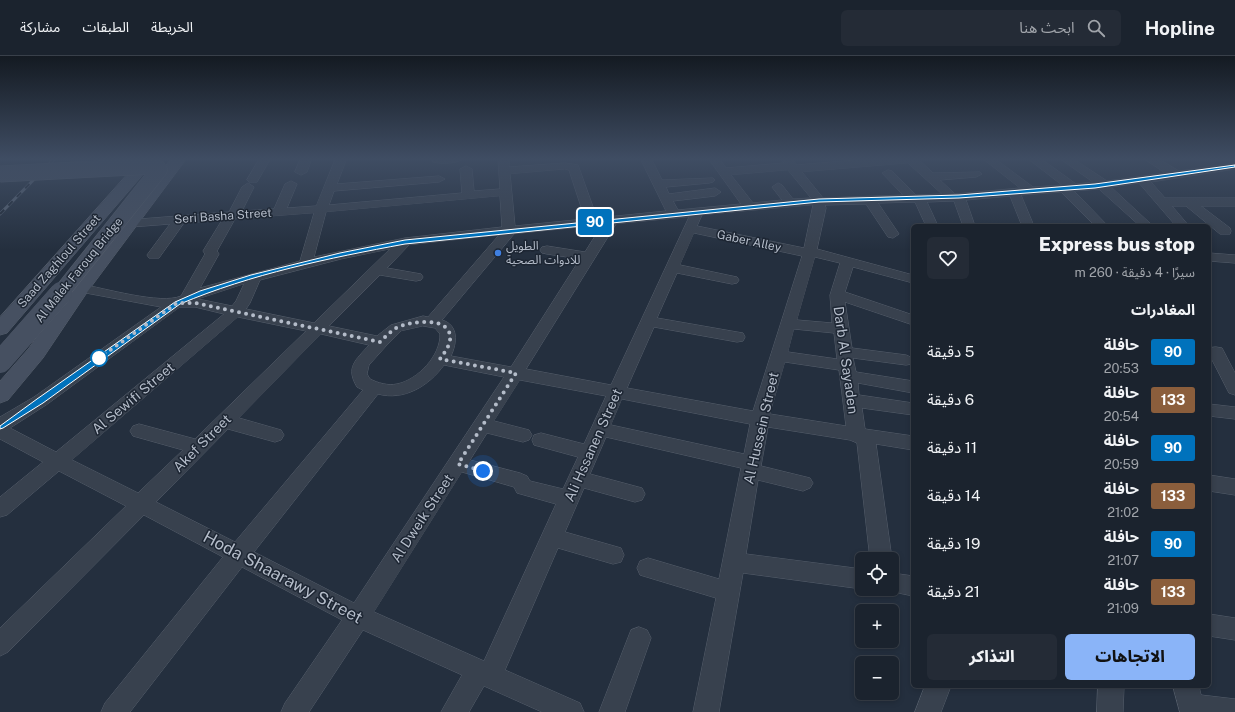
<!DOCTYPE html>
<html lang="ar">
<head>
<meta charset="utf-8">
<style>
  :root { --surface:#1b232e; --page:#242b36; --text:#f1f3f6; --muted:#a0a4aa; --line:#39404a; --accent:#8ab4f8 }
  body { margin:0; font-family:"Public Sans","Noto Sans Arabic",sans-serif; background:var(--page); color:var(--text); direction:rtl; height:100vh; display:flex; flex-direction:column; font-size:15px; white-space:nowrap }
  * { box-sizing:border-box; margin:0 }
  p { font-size:13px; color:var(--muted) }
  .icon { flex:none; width:22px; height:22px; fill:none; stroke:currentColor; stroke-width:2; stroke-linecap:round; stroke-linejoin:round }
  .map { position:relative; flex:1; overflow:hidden; direction:ltr }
  .sheet { position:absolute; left:911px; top:168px; width:300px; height:464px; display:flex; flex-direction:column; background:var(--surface); border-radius:6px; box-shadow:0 2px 6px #0003,0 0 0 1px var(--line); direction:rtl }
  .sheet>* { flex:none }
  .badge { padding:0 8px; border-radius:3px; font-size:14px; line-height:26px }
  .buttons { position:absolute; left:855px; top:496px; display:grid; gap:8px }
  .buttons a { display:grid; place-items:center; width:44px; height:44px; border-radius:6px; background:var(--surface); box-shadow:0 2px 6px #0003,0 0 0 1px var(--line); font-size:20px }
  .you { position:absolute; width:20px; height:20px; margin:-10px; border:3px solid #fff; border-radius:50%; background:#1a73e8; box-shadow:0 0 0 6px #1a73e833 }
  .map>.badge { position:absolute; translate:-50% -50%; box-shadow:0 0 0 2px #fff }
  h2 { padding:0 16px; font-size:15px; line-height:36px }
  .round { display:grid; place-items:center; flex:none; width:42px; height:42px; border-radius:6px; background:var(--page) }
  .head { display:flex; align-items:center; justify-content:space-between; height:68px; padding:0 16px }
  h1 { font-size:19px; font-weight:800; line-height:30px }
  .button { display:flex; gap:8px; margin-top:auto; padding:8px 16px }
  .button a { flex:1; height:46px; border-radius:6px; background:var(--accent); color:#111; font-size:16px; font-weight:800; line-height:46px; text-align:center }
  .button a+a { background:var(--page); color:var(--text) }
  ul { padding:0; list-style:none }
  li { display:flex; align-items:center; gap:12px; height:48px; padding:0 16px }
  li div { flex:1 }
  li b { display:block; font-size:15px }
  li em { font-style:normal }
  li .badge { min-width:44px; font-weight:700; text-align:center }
  header { display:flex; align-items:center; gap:24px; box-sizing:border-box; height:56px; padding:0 20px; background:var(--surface); border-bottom:1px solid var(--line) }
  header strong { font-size:19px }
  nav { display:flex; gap:22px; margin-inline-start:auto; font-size:14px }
  .search { width:280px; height:36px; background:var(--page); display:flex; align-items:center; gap:10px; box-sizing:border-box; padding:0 14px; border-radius:6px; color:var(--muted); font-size:15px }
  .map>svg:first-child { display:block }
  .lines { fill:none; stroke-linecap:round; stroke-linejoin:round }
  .minor-casing { stroke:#565f6c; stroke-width:1 }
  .secondary-casing { stroke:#565f6c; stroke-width:1 }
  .minor { fill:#38414e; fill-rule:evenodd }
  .secondary { fill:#465061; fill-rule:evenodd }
  .rail-casing { stroke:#5a6575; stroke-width:3 }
  .rail { stroke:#1d2633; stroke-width:2; stroke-dasharray:6; stroke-linecap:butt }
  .secondary-bridge-far1-casing { stroke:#565f6c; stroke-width:17; stroke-linecap:butt }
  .secondary-bridge-casing { stroke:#565f6c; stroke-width:22; stroke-linecap:butt }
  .secondary-bridge-far1 { stroke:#465061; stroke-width:16 }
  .secondary-bridge { stroke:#465061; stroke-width:22 }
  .line { fill:#0072bc; stroke:#fff }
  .walk { stroke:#b4bcc9; stroke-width:4; stroke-dasharray:0 7.2 }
  .shop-dot { fill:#3f7fe0; stroke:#1d2633; stroke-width:1.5 }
  .stop-dot { fill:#fff; stroke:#0072bc; stroke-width:2 }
  .labels { text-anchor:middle; stroke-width:3; stroke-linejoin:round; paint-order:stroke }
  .far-street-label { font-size:12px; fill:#b4bcc9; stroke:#1d2633 }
  .far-poi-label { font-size:12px; fill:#b4bcc9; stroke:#1d2633; text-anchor:start }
  .street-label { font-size:14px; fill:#b4bcc9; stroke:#1d2633 }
  .near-street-label { font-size:17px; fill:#b4bcc9; stroke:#1d2633 }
</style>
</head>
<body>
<header>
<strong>Hopline</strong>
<div class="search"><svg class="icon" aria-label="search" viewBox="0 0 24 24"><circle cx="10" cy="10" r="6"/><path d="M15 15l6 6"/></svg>ابحث هنا</div>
<nav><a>الخريطة</a><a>الطبقات</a><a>مشاركة</a></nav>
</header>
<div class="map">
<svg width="1235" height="656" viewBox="0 0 1235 656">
  <rect width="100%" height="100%" fill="#242f3e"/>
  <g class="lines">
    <!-- minor casing -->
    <g class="minor-casing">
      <g id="minor">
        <polygon points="260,102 271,102 257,126 249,126 247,124"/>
        <polygon points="301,102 312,102 307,116 301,119 295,116"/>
        <path d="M336,102h11l-10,26 102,-8 6,3 -6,3 -105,9 -5,14 133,-12 -2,-24 6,-3 6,3 2,22 26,-2 -2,-31h11v9l56,-4 13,2 19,53 69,-7 -26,-53h11l11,22 51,-2 2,2 -2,2 -4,1 -43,4 3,7 46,-6 6,4 -6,4 -42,5 5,9 63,-6 -33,-46h11l7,10 58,-5 -4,-5h11l6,7 83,-7h37l16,15 47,-1 2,2 -6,3 -36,3 15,14 65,-6 -38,-30h12l39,29 29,-2 -35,-27h13l36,26 17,-2 -34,-24h13l35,23 58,-8 -22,-15h14l22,13 56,-8v6l-84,13 14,16h70v8h-34l29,22 1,3 -1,3h-10l-34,-28h-14l17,20h-13l-37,-43 -28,4 42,39h-13l-41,-37 -25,2 34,35h-13l-34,-34 -40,3 13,31h-12l-12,-30 -44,4 9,26h-12l-9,-25 -27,1 11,24h-12l-11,-24 -37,1 21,31 -6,4 -5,-1 -22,-33 -41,1 1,3 -9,41 96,26v8l-60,-16 -8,25 68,23v10l-68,-23 7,46 54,7 7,3 -1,6 -6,1 -53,-7 3,14 57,9v12l-55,-10 1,12 54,8v12l-51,-7 3,21 48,7v14l-37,-6 16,115h-22l-13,-116 -7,-3 -82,-13 -7,39 49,12 3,5 -3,5 -7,3 -45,-11 -12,74 116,15v20l-119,-16 -24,139h-26l23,-114 -76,-23 -3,-7 3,-7 8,-3 71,21 22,-111 -135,-31 -16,37 52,14 3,6 -3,6 -7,2 -51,-14 -19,44 56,16 3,7 -3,7 -8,2 -55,-16 -53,122 75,33 4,9h-42l-58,-26 -15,26h-28l21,-37 -99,-45 -54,82h-28l4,-9 57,-83 -100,-53 -112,145h-29l4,-9 118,-146 -79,-42 -136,137 -8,4v-28l126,-122 -67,-35 -52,44 -7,2v-20l43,-35 -43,-23v-22l34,-20 127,-90 -86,-16 -2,-3 2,-3 5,-1c24,4 81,21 101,12l24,-42 -2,-3 19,-31 -38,3 -25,35h-10l-2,-3 23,-31 -39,3 -4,-1 -2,-3 2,-3 102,-8 13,-25 6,-4 6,4 -12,24 32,-2 11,-25 6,-3 6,3 -10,24 29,-2zM908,107l34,31 -26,1 -24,-24 -4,-1 -6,3 21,22 -80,3 -21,-26zM565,113l4,1 16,49 -70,7 -5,-52zM788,114l23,28 -18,1 -11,-14 -4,-2 -6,4 10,13 -29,3 -22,-28zM500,140l2,31 -97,11 -91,19 12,-45zM813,149l-9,43 -107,-22 5,-11zM314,157l-14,48 -100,27 19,-34 -2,-3 18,-32zM689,161l-78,168 -85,-16 90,-145zM602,169l-17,27 -38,-6 -5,1 -2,3 2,3 5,1 33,5 -69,108 -60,-11c6,-13 8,-31 -9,-36l72,-86zM694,177l108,23 -49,155 -126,-23 27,-61 83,15 6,-1 2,-4 -2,-4 -6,-1 -80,-14 20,-45 55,11 5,-1 2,-3 -2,-3 -5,-1 -52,-11zM499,179l-71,82 -5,-1 -32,9 -14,11 -48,-10 51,-51 36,6 5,-1 2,-3 -2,-3 -34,-6 22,-23zM390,193l-76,74 -68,-14 4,-6 10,-23 81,-21zM815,201l25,6 -10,32 2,28 -35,-3zM244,228l-8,17 -4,5 -34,-7zM180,251h15l29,7 -168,138 -46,-24 36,-23zM238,261l68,14 -111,108 -56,-15 -6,2 -3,5 3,5 50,14 -45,43 -66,-33zM423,270l12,2 5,6c1,21 -22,46 -43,50 -9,2 -19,-1 -27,-5l-3,-5 2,-9 17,-19 15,-15zM794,273l40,4 3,26 -49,-7zM321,278l48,11c-13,15 -24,22 -12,42l6,3 -128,152 -79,-40 72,-73 47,13 6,-2 3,-5 -3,-5 -42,-12zM785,306l54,8 7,56 -76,-12zM444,309l60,12 -150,226 -100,-51 124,-158c26,7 51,-8 66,-29zM520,324l86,16 -22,48 -43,-11 -7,2 -2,5 2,5 44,12 -15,32 -33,-8 -3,-5 -7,-3 -50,-13 17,-27 36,9 6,-2 3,-5 -3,-5 -35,-9zM622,343l128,25 -6,30 -133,-29zM462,416l52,15 3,6 39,11 -72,157 -110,-49z"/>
        <path d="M433,102h31c-6,6 -23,6 -31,4z"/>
        <polygon points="1209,197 1235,199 1235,207 1209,205"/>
        <polygon points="1216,291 1222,292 1235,317 1235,339 1229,337 1209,298 1210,292"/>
        <polygon points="1209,348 1235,351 1235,363 1209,360"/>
        <polygon points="1209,419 1235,423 1235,439 1209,435"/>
        <polygon points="892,517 913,520 913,540 884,534 892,533"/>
        <polygon points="1209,558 1235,562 1235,584 1209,580"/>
        <polygon points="639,571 647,574 651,582 625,656 599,656 631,574"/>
        <polygon points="925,630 951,630 941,656 915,656"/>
        <polygon points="1098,630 1124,630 1123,656 1097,656"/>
        <polygon points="1173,630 1199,630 1201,639 1235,643 1235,656 1180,656"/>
      </g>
    </g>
    <!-- secondary casing -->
    <g class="secondary-casing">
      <g id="secondary">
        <polygon points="142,102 157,102 7,277 0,279 0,261"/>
        <polygon points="172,102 187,102 88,235 43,302 8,344 0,347 0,325 29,292 73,228"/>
      </g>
    </g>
    <!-- minor -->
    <use href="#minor" class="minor"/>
    <!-- secondary -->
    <use href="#secondary" class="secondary"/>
    <!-- rail casing -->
    <g class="rail-casing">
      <polyline id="rail" points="0,158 55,102"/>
    </g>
    <!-- rail -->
    <use href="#rail" class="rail"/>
    <!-- secondary-bridge-far1 casing -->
    <g class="secondary-bridge-far1-casing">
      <polyline id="secondary-bridge-far1" points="0,118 151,110 157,111 159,114 60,238"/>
    </g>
    <!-- secondary-bridge casing -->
    <g class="secondary-bridge-casing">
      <polyline id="secondary-bridge" points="0,306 61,237"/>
    </g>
    <!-- secondary-bridge-far1 -->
    <use href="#secondary-bridge-far1" class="secondary-bridge-far1"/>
    <!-- secondary-bridge -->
    <use href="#secondary-bridge" class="secondary-bridge"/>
  </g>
  <!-- sky -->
  <linearGradient id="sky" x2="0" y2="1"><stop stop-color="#141a22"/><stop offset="0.53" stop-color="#3f4d63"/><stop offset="1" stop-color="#3f4d63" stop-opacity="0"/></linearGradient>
  <rect width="1235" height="194" fill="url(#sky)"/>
  <!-- line -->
  <path class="line" d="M1235,109v2l-140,21 -136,10 -140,4 -414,42c-76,14 -154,30 -225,60l-137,99 -40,25 -3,1v-3l37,-27 138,-97 25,-11 51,-16 89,-22 65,-13 414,-41 140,-4 136,-11z"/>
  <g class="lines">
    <!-- walk -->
    <path class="walk" d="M99,302l78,-55h18l185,39c5,-5 10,-10 16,-14 13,-7 57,-13 54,12 -1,7 -6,13 -10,19l76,14 -58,91 25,7"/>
  </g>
  <!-- markers -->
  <circle class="shop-dot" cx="498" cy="197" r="4"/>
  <circle class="stop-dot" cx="99" cy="302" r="8"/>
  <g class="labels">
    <!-- far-street labels -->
    <g class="far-street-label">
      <text transform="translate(223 160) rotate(-4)" y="4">Seri Basha Street</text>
      <text transform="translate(749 185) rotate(12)" y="4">Gaber Alley</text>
      <text transform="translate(59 205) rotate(-49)" y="4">Saad Zaghloul Street</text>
      <text transform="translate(79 214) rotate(-51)" y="4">Al Malek Farouq Bridge</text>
    </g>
    <!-- far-poi labels -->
    <g class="far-poi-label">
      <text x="506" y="194">الطويل<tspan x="506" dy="14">للادوات الصحية</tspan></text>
    </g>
    <!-- street labels -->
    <g class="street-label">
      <text transform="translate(846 304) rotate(82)" y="5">Darb Al Sayaden</text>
      <text transform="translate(133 342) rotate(-40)" y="5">Al Sewifi Street</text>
      <text transform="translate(761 372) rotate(-77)" y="5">Al Hussein Street</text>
      <text transform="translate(202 387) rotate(-45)" y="5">Akef Street</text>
      <text transform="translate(593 389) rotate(-66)" y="5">Ali Hssanen Street</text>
      <text transform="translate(422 462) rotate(-57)" y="5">Al Dweik Street</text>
    </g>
    <!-- near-street labels -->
    <g class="near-street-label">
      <text transform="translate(283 521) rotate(28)" y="6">Hoda Shaarawy Street</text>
    </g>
  </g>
</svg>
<div class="buttons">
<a><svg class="icon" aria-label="locate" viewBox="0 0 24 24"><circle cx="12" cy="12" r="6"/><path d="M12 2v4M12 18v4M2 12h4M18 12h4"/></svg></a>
<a>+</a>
<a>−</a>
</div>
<div class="you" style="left:483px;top:415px"></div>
<b class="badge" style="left:595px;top:166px;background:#0072bc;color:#fff">90</b>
<section class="sheet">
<div class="head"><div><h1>Express bus stop</h1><p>سيرًا · 4 دقيقة · 260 m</p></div><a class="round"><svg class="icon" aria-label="heart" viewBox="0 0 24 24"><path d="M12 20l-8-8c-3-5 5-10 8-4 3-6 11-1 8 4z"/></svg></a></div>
<h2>المغادرات</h2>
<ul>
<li><span class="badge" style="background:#0072bc;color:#fff">90</span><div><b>حافلة</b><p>20:53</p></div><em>5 دقيقة</em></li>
<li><span class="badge" style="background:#8b5e3c;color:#fff">133</span><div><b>حافلة</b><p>20:54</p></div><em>6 دقيقة</em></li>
<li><span class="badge" style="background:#0072bc;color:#fff">90</span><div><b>حافلة</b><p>20:59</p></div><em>11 دقيقة</em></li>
<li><span class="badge" style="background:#8b5e3c;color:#fff">133</span><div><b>حافلة</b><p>21:02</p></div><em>14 دقيقة</em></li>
<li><span class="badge" style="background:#0072bc;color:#fff">90</span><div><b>حافلة</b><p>21:07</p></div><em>19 دقيقة</em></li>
<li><span class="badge" style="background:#8b5e3c;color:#fff">133</span><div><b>حافلة</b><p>21:09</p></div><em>21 دقيقة</em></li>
</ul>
<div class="button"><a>الاتجاهات</a><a>التذاكر</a></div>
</section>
</div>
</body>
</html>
